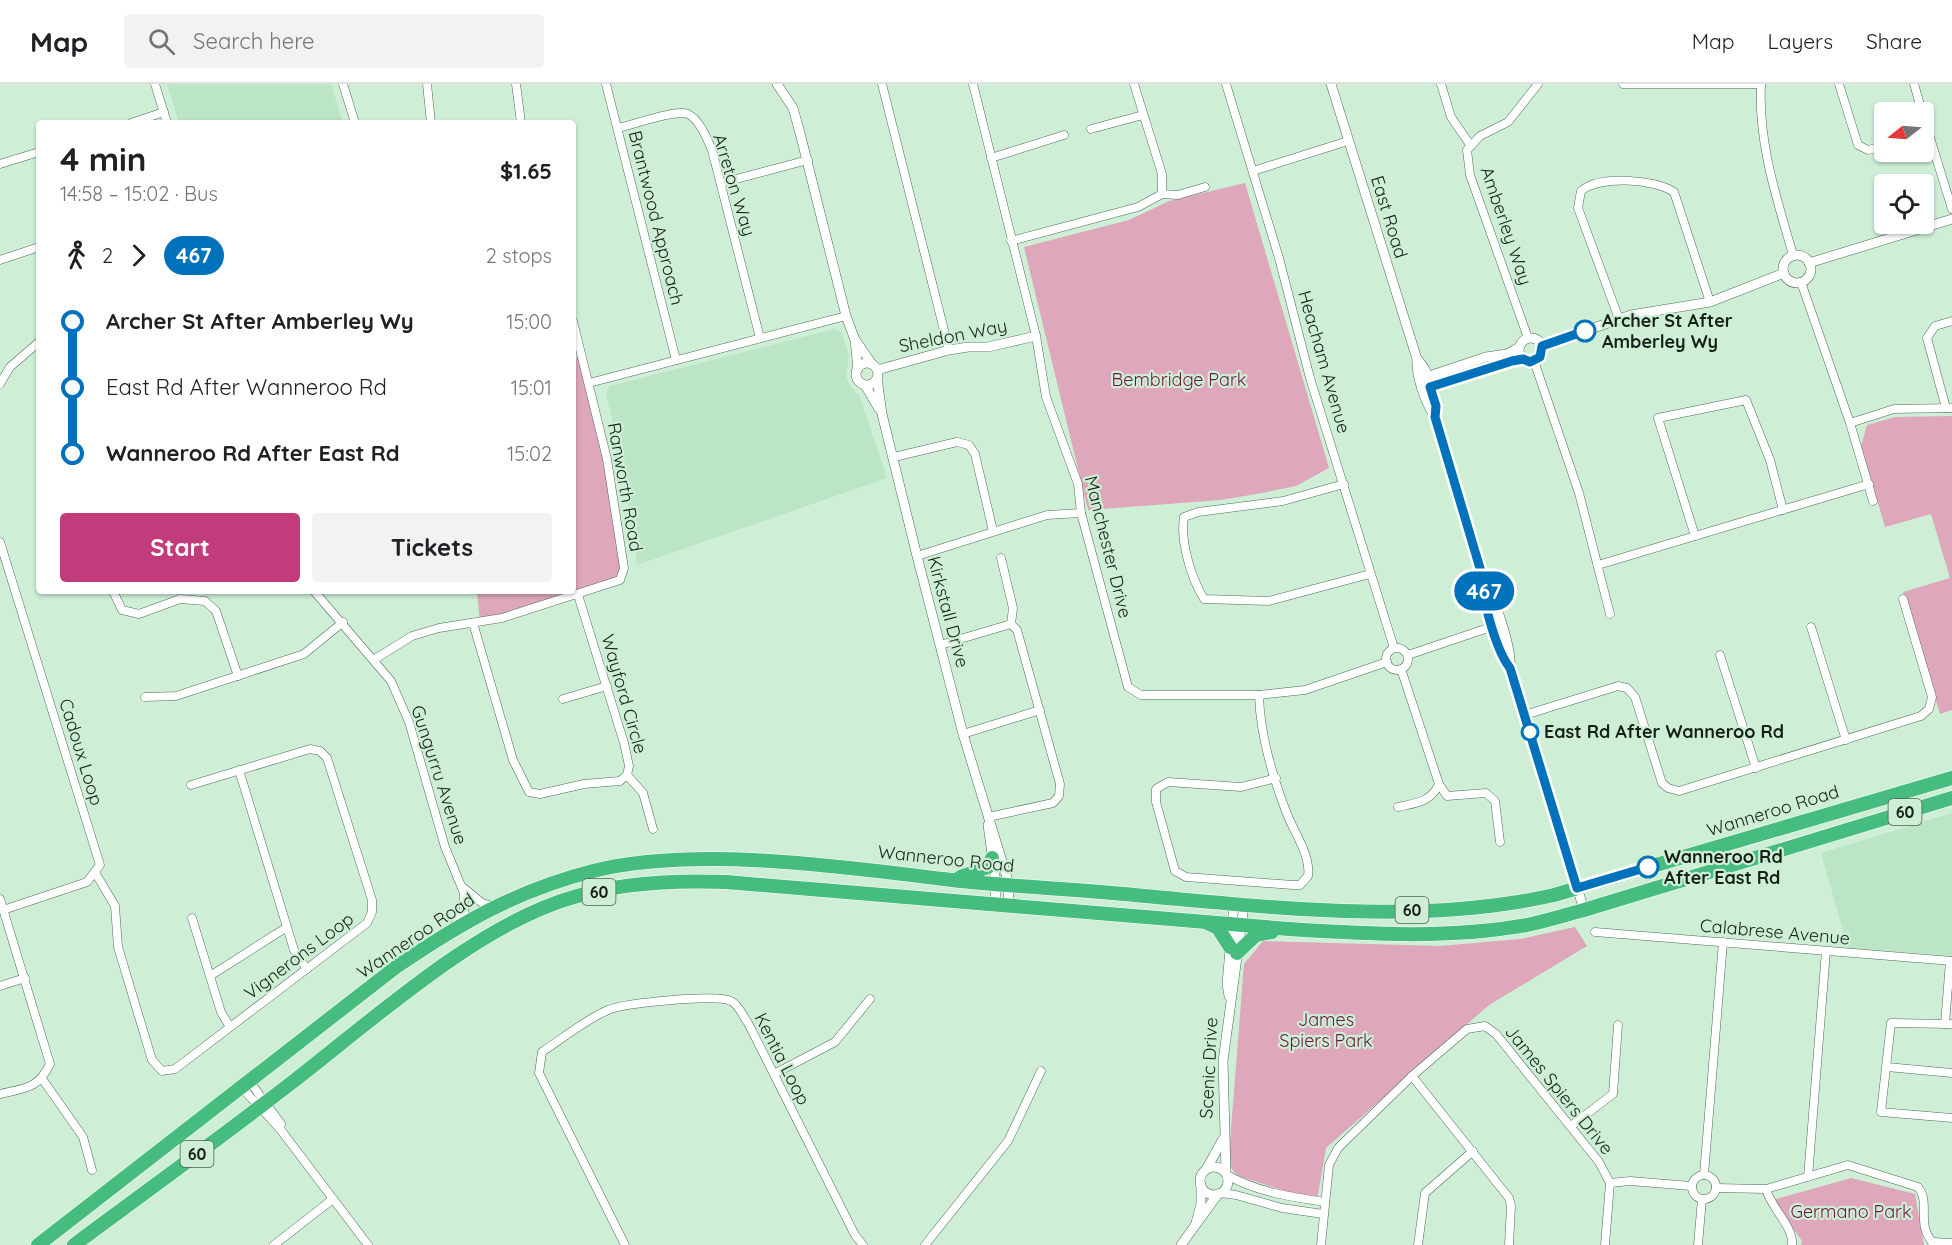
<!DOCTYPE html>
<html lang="en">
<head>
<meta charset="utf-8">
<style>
  :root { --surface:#fff; --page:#f2f2f2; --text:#202124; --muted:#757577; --line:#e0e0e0; --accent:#c23c7c }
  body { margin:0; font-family:Quicksand,sans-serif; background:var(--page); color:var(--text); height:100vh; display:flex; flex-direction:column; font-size:22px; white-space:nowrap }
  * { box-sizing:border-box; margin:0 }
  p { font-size:20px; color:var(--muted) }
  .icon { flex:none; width:33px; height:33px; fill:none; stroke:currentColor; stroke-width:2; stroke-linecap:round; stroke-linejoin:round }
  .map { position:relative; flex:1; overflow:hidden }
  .details { position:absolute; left:36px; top:36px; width:540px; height:474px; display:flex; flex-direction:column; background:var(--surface); border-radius:6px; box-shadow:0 2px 4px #0004 }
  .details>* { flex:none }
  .badge { padding:0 12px; border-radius:20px; font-size:21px; line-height:39px }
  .needle { width:39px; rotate:253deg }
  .fabs { position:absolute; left:1874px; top:18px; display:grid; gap:12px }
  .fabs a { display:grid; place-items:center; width:60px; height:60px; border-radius:6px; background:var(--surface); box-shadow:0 2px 4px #0004; font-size:30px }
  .map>.badge { position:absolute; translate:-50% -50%; box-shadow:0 0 0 3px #fff }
  .legs { display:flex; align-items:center; gap:9px; height:66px; padding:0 24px; font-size:20px }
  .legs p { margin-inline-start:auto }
  .overview { display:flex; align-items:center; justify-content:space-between; height:102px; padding:0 24px }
  h1 { font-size:33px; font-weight:700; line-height:45px }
  .action { display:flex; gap:12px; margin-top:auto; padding:12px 24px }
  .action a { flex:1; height:69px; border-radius:6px; background:var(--accent); color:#fff; font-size:24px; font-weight:700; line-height:69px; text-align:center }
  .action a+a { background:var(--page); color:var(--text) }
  ul { padding:0 24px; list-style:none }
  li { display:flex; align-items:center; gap:21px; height:66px; font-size:22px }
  li i { display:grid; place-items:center; width:9px; height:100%; margin:0 8px; background:currentColor }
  li i::after { content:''; width:15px; height:15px; margin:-8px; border:4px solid; border-radius:50%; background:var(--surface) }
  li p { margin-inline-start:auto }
  li:first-child i { background:linear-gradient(#0000 50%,currentColor 0) }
  li:last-child i { background:linear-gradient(currentColor 50%,#0000 0) }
  header { display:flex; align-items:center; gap:36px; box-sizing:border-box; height:84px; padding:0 30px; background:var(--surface); border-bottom:2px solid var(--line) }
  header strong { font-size:28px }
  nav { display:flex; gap:33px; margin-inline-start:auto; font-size:21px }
  .search { width:420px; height:54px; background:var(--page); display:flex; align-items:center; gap:15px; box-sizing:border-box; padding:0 21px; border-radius:6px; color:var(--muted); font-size:22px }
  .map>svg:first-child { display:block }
  .built { fill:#bce5c6 }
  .green { fill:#dea7bb }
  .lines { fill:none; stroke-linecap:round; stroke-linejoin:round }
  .minor-casing { stroke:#4e6b56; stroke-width:9 }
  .tertiary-casing { stroke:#4e6b56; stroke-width:10 }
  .trunk-casing { stroke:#fff; stroke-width:15 }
  .minor { stroke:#fff; stroke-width:8 }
  .tertiary { stroke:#fff; stroke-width:9 }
  .trunk { stroke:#46bc7e; stroke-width:14 }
  .line-1-casing { stroke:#fff; stroke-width:14 }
  .line-1 { stroke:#0072bc; stroke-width:9 }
  .stop-1-dot { fill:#fff; stroke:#0072bc; stroke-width:3 }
  .labels { text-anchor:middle; stroke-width:4.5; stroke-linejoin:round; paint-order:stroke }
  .shield { fill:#ceefd6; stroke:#4c5f51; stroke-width:1.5 }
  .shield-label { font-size:16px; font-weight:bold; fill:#152118 }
  .street-label { font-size:18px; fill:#152118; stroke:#ceefd6 }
  .stop-label { font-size:18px; font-weight:bold; fill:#152118; stroke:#ceefd6; text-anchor:start }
  .park-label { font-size:18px; fill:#6b1740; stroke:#ceefd6 }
</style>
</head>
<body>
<header>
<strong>Map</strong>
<div class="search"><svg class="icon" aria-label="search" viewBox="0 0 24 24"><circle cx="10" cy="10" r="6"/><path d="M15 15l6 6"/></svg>Search here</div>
<nav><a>Map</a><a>Layers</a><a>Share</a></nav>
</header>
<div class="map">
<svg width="1952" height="1161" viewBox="0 0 1952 1161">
  <rect width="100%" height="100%" fill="#ceefd6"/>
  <!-- built -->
  <g class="built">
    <polygon points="167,0 331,0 343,39 179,39"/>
    <polygon points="835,245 842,249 849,272 846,291 850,302 860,313 887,394 637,481 620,367 606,310 610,302"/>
    <polygon points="1952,729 1952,872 1848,864 1821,769"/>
  </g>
  <!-- green -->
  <g class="green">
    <polygon points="1245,99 1329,384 1296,402 1262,409 1221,416 1088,426 1024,163 1129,136 1169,117"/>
    <polygon points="582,273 607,375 624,484 620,496 480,539 477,507 573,507 573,275"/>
    <polygon points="1952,332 1952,626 1940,630 1903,508 1950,494 1931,430 1885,443 1861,362 1867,341 1895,333"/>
    <polygon points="1575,843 1587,862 1489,921 1326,1064 1317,1117 1238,1092 1231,1084 1229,1070 1244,880 1263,857 1440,862 1520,855"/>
    <polygon points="1851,1094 1915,1110 1924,1161 1801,1161 1802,1157 1773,1116"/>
  </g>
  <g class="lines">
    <!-- minor casing -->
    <g class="minor-casing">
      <g id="minor">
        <polyline points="155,0 167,39"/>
        <polyline points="343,0 355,39"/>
        <polyline points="427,0 431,39"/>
        <polyline points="516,0 521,39"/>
        <polyline points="606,0 676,276"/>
        <polyline points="882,0 949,266"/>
        <polyline points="973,0 1036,252 1046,313 1078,400 1081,429 1128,603 1141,611 1259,611 1305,606 1387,578"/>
        <polyline points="1226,0 1279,174 1310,294 1394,564"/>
        <polyline points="1441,0 1451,33 1471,62"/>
        <polyline points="1623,0 1761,0"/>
        <path d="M1761,0c-3,60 16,115 32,171"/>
        <polyline points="1839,0 1858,61 1868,66 1884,62"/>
        <polyline points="1914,0 1922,28"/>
        <polyline points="1923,31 1952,125"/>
        <polyline points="131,39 164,28"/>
        <path d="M618,44c14,-3 58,-19 70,-14 12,6 19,25 24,36l48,188"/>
        <polyline points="1091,45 1143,31"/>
        <polyline points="991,74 1064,51"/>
        <polyline points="0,80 39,68"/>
        <polyline points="1253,87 1348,57"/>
        <polyline points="721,99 808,76"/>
        <polyline points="1162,110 1178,111 1205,103"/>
        <polyline points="1011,157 1138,123 1162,110 1162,90 1134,0"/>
        <polyline points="0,176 39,163"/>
        <polyline points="1801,198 1850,339 1873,417"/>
        <path d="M1619,235l-41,-111 3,-17c18,-16 74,-12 93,1l36,110"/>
        <polyline points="1528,254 1470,91 1467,66 1480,52 1508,38 1538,0"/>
        <polyline points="1534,277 1579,409 1610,530"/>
        <polyline points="589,299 846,232"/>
        <polyline points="0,300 10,283 39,258"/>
        <polyline points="1946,324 1927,254 1935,242 1952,237"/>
        <polyline points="1850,339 1894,325 1952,324"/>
        <polyline points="894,373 957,358 969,361 975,370 993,447"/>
        <path d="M1344,400l-61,17 -85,11 -14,5c-4,24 7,61 20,82l65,2 101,-27"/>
        <polyline points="1695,452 1658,334 1746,316 1770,376 1783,426"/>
        <polyline points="0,458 100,781 87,798 3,826"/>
        <polyline points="917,472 1047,431 1081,429"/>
        <polyline points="1001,474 1013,524 1011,540"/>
        <polyline points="1598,481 1869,400"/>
        <polyline points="113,507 122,526 139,530 180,515 205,517 216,527 238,592"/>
        <polyline points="314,507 391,597 409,638 445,763 464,809 464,829 454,842"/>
        <polyline points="473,539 513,676 529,708 540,710 584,700 620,697 627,691 629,682 624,659 578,511"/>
        <polyline points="1811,543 1846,656"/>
        <polyline points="940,561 1011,540 1017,546 1060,700 1059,712 1053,719 988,733"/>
        <circle cx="1397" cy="575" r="11"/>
        <polyline points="1408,571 1497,541"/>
        <polyline points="1720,571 1756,684"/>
        <polyline points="375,575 412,552 439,544 502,534 620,496 624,484 607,375 573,237"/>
        <path d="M1259,611c1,39 14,83 28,119 7,18 24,42 21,62l-8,9h-7l-107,-8 -11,-6 -19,-69v-13l12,-7 73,5 35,-9"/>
        <polyline points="145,613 176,612 304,570 343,538"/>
        <polyline points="563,615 607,602"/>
        <polyline points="1525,631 1618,602 1627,604 1635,613 1662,699 1668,704 1679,707 1921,632 1929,625 1932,613 1903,515"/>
        <polyline points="963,650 1040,626"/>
        <polyline points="239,686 294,866 307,885"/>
        <polyline points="627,691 643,709 653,745"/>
        <polyline points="1439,700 1447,712 1486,709 1495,717 1500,758"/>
        <path d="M1398,723c18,-4 33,-5 41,-23l-38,-115"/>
        <polyline points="96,790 115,822 118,863 152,976 162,987 175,985 367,839 372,828 372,816 327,674 320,667 310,665 191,701"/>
        <polyline points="464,804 482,819 493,822"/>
        <path d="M0,815l50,165c-12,25 -25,24 -50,30"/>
        <polyline points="192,834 221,928 230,943"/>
        <polyline points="1595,848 1952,877"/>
        <polyline points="210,892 287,843"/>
        <polyline points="0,902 25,894"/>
        <polyline points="1945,940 1950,877"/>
        <polyline points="1952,940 1891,939 1881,1028 1952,1034"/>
        <polyline points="1887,983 1952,989"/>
        <polyline points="774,990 835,958 870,915"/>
        <polyline points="1412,992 1509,1114 1511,1122 1509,1161"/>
        <polyline points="43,996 83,1053 92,1086"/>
        <polyline points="250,998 281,1040 280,1045"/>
        <polyline points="242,1004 280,1045 368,1161"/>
        <polyline points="1571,1042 1613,1010 1618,941"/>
        <circle cx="1704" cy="1103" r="12"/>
        <path d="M1227,1091c30,17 64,22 98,27"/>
        <polyline points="1704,1091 1723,858"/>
        <polyline points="1808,1093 1826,867"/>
        <polyline points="1610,1099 1630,1097 1691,1102"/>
        <path d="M1716,1104l50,1 82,-24 70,22c13,16 -2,35 14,55"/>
        <path d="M1766,1105c5,19 28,38 26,56"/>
        <polyline points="1220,1109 1236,1111 1282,1124 1323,1130"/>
        <polyline points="1932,1158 1952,1159"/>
        <polyline points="274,1161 333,1115"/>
        <path d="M625,1161l-86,-172 3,-21c21,-14 43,-32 66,-42 17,-7 107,-16 123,-9 8,4 12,15 17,22l107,212 8,10"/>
        <polyline points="925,1161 1008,1057 1041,987"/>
        <polyline points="1321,1161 1329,1081 1338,1064 1412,992 1467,945 1485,942 1496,950 1599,1078 1610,1099 1605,1161"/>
        <polyline points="1418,1161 1425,1109 1473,1067"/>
        <polyline points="1698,1161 1702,1115"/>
      </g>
    </g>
    <!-- tertiary casing -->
    <g class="tertiary-casing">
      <g id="tertiary">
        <polyline points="777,0 793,24 800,49 846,232 855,256 858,285"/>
        <path d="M1331,0l86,275c-1,17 8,43 18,58l50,168c11,14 27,65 25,83"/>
        <circle cx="1797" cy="185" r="14"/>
        <polyline points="1809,179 1952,135"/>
        <circle cx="1531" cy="266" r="12"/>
        <polyline points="856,257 872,280"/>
        <polyline points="1542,262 1631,231 1710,218 1784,189"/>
        <path d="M1417,275c13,12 20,41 18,58"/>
        <circle cx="867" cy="290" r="11"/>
        <polyline points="877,286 949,266 968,263 988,263 1036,252"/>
        <polyline points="877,294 882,330 917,472 963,650 1009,800 1008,821"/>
        <polyline points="1420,295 1486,273 1507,270 1518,264"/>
        <polyline points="865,301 879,325"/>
        <polyline points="1423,305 1523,275"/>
        <path d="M1485,501c-3,19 13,68 25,83l74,242"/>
        <polyline points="988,741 996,799 995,820"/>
        <polyline points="1229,912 1227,900 1234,820"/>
        <circle cx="1214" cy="1097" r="14"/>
        <polyline points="1207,1084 1223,1055"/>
        <polyline points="1226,1088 1223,977 1244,821"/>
        <polyline points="1196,1139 1201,1120 1201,1101"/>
        <polyline points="1181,1161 1218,1110"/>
      </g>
    </g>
    <!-- trunk casing -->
    <g class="trunk-casing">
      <g id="trunk">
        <polyline points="960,793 988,783 992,774"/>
        <polyline points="1207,839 1218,844 1230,863"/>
        <polyline points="1237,869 1256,851 1272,848"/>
        <path d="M38,1161l358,-278c65,-44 119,-76 197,-96 102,-25 245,-5 350,8 67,8 135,10 202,17 133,12 278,29 409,-1l398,-117"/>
        <path d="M74,1161c74,-55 149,-109 221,-165 79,-61 183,-156 279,-183 49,-15 101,-17 152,-15l563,47c78,5 161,10 238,-4 19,-4 38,-10 57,-15l368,-112"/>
      </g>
    </g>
    <!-- minor -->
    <use href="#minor" class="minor"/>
    <!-- tertiary -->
    <use href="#tertiary" class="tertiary"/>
    <!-- trunk -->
    <use href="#trunk" class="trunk"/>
  </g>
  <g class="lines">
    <!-- line-1 casing -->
    <g class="line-1-casing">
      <path id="line-1" d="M1585,247l-43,15 -2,11 -10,5 -7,-3 -11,2 -82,26 6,19 -1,11 50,168c-3,19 13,68 25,83l67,220 71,-21"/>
    </g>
    <!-- line-1 -->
    <use href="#line-1" class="line-1"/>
  </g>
  <!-- markers -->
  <g class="stop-1-dot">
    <circle cx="1585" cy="247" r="10"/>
    <circle cx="1530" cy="648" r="8"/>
    <circle cx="1648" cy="783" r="10"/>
  </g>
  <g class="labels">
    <!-- shield labels -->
    <g class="shield">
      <rect x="1888.5" y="715" width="33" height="26" rx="4.5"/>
      <rect x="582.5" y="795" width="33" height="26" rx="4.5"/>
      <rect x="1395.5" y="813" width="33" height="26" rx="4.5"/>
      <rect x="180.5" y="1057" width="33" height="26" rx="4.5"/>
    </g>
    <g class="shield-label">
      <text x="1905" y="734">60</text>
      <text x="599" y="814">60</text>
      <text x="1412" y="832">60</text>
      <text x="197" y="1076">60</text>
    </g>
    <!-- street labels -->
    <g class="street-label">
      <text transform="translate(734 101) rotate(73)" y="6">Arreton Way</text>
      <text transform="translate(1389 133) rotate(73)" y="6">East Road</text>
      <text transform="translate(656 134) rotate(76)" y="6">Brantwood Approach</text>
      <text transform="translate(1506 142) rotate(71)" y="6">Amberley Way</text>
      <text transform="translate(953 252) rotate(-11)" y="6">Sheldon Way</text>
      <text transform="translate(1324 278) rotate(74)" y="6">Heacham Avenue</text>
      <text transform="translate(625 403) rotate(80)" y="6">Ranworth Road</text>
      <text transform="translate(1108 463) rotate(76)" y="6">Manchester Drive</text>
      <text transform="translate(948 528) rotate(75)" y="6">Kirkstall Drive</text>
      <text transform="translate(624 610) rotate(74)" y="6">Wayford Circle</text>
      <text transform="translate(81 668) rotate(73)" y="6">Cadoux Loop</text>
      <text transform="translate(439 691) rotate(72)" y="6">Gungurru Avenue</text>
      <text transform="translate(1773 727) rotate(-17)" y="6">Wanneroo Road</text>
      <text transform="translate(946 775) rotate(6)" y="6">Wanneroo Road</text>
      <text transform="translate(1775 848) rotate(5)" y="6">Calabrese Avenue</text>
      <text transform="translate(416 852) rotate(-34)" y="6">Wanneroo Road</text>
      <text transform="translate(299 872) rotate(-37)" y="6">Vignerons Loop</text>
      <text transform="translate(782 975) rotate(63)" y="6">Kentia Loop</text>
      <text transform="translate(1209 984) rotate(-87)" y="6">Scenic Drive</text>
      <text transform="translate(1559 1006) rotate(51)" y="6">James Spiers Drive</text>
    </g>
    <!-- stop labels -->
    <g class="stop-label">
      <text x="1602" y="243">Archer St After<tspan x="1602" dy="21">Amberley Wy</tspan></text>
      <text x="1544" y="654">East Rd After Wanneroo Rd</text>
      <text x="1664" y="779">Wanneroo Rd<tspan x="1664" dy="21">After East Rd</tspan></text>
    </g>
    <!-- park labels -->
    <g class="park-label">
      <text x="1179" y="302">Bembridge Park</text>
      <text x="1326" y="942">James<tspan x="1326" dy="21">Spiers Park</tspan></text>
      <text x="1851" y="1134">Germano Park</text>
    </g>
  </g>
</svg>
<div class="fabs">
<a><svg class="needle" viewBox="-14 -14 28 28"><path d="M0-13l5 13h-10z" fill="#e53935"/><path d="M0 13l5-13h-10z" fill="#757577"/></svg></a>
<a><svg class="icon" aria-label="locate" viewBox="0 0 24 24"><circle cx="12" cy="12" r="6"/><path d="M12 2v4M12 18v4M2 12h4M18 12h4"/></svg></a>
</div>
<b class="badge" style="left:1484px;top:507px;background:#0072bc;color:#fff">467</b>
<section class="details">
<div class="overview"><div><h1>4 min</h1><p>14:58 – 15:02 · Bus</p></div><b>$1.65</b></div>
<div class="legs"><svg class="icon" aria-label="walk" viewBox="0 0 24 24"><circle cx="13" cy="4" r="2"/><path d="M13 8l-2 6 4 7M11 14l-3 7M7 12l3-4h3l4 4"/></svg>2<svg class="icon" aria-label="forward" viewBox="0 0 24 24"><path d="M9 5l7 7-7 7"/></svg><b class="badge" style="background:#0072bc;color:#fff">467</b><p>2 stops</p></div>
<ul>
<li><i style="color:#0072bc"></i><b>Archer St After Amberley Wy</b><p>15:00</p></li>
<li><i style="color:#0072bc"></i><span>East Rd After Wanneroo Rd</span><p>15:01</p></li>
<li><i style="color:#0072bc"></i><b>Wanneroo Rd After East Rd</b><p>15:02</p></li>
</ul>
<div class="action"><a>Start</a><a>Tickets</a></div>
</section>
</div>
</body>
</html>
